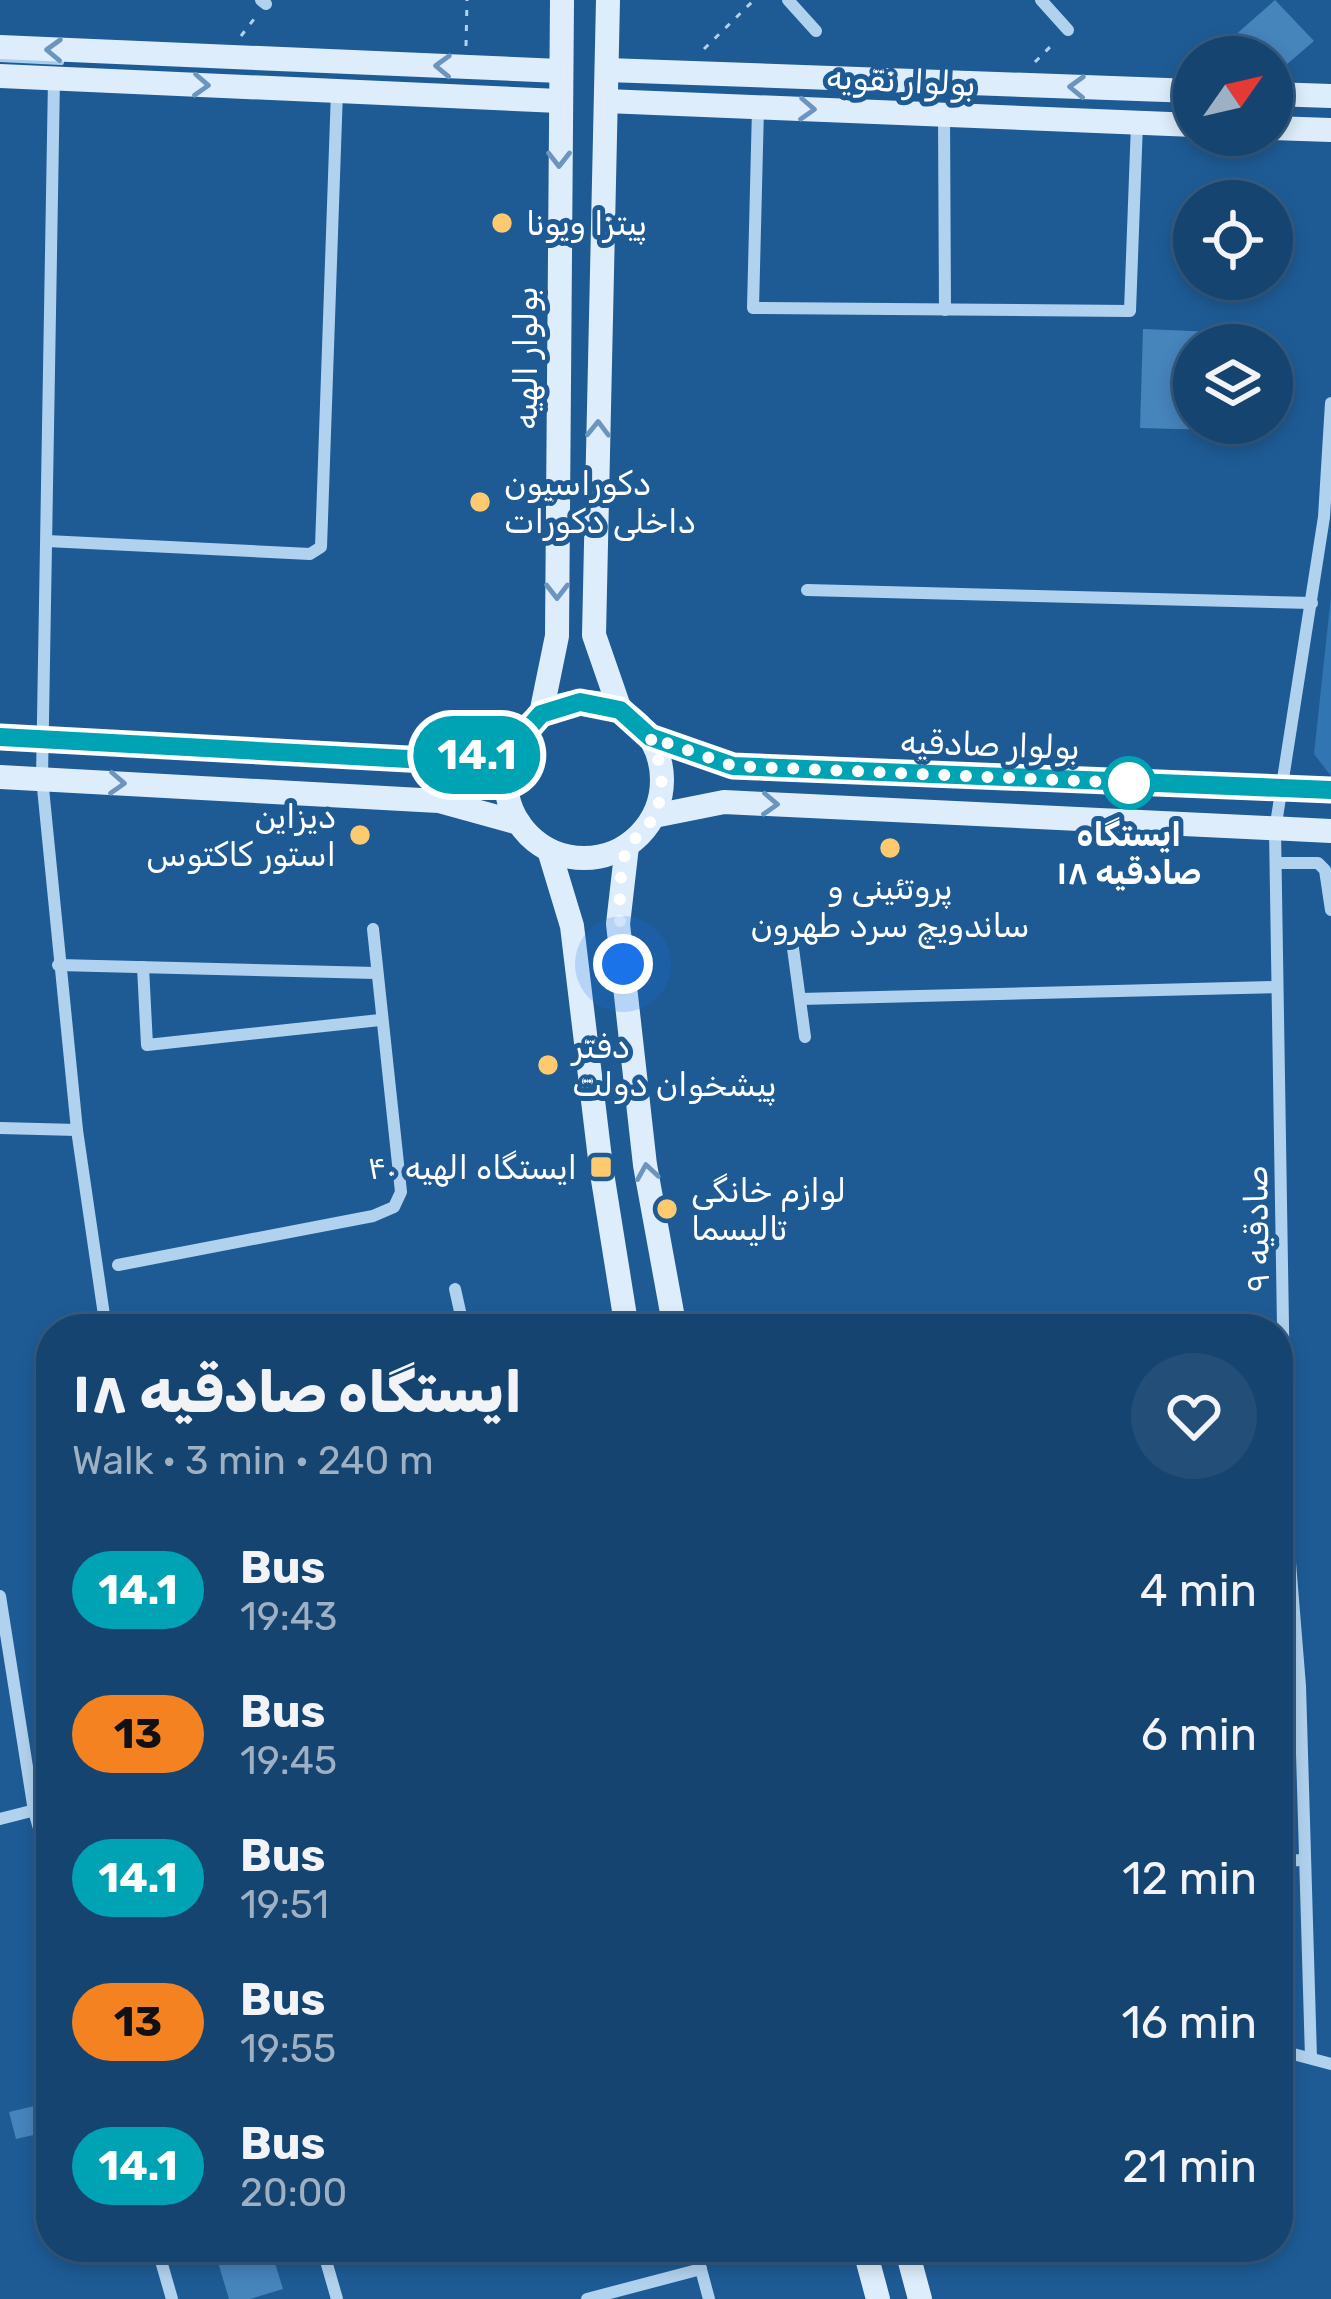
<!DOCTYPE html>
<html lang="en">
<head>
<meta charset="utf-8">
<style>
  :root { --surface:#164470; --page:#234e78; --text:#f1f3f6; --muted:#9eb0c3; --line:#355c83 }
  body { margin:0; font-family:Rubik,"Noto Sans Arabic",sans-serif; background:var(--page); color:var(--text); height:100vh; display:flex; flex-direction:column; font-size:45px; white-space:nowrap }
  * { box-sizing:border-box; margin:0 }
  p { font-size:39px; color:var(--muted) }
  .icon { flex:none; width:66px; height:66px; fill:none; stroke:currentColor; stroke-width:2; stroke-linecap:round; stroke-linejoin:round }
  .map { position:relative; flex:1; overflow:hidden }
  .panel { position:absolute; left:36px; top:1314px; width:1257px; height:948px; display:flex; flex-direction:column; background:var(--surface); border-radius:48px; box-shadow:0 6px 18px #0003,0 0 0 3px var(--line) }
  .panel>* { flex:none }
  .badge { padding:0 24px; border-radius:39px; font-size:42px; line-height:78px }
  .needle { width:78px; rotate:56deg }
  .controls { position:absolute; left:1173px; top:36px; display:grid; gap:24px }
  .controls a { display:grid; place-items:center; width:120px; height:120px; border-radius:50%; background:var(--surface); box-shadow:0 6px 18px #0003,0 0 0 3px var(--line); font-size:60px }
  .you { position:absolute; width:60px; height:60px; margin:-30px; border:9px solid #fff; border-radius:50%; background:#1a73e8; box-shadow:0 0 0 18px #1a73e833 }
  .map>.badge { position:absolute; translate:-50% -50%; box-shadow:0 0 0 6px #fff }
  .round { display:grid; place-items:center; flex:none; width:126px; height:126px; border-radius:63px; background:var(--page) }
  .summary { display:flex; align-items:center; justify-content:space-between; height:204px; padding:0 36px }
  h1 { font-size:57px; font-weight:800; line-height:90px }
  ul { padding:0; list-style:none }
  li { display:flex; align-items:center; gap:36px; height:144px; padding:0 36px }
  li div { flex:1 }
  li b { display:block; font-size:45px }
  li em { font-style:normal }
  li .badge { min-width:132px; font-weight:700; text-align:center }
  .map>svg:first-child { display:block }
  .green { fill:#3275b3 }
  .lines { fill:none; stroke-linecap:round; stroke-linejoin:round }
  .stream { stroke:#a5cef0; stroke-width:6 }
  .building { fill:#4684bc }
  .path { stroke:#b1d2ef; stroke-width:3; stroke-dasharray:6 9; stroke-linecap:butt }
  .street { stroke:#b1d2ef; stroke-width:12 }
  .secondary { stroke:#deedfb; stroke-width:24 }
  .oneway { stroke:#6b95be }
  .line-casing { stroke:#fff; stroke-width:27 }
  .line { stroke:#00a3b4; stroke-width:18 }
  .walk { stroke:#fff; stroke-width:12; stroke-dasharray:0 21.6 }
  .poi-dot { fill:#feca70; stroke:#1e5b95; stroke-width:4.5 }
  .stop-dot { fill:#fff; stroke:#00a3b4; stroke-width:6 }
  .labels { text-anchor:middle; stroke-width:10; stroke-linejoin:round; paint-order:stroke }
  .street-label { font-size:33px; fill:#fff; stroke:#1e5b95 }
  .poi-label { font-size:33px; fill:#fff; stroke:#1e5b95; text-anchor:start }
  .stop-label { font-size:33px; font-weight:bold; fill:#fff; stroke:#1e5b95 }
</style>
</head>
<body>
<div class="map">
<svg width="1331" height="2299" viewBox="0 0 1331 2299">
  <rect width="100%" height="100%" fill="#1e5b95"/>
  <!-- green -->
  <polygon class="green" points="1331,596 1331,776 1314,754"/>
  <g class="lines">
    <!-- stream -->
    <polyline class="stream" points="0,59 61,62"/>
  </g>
  <!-- building -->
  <g class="building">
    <polygon points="1275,0 1314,41 1272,77 1272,57 1251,57 1233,37"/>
    <polygon points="1143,329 1216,332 1216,345 1194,345 1194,423 1214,423 1214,430 1140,428"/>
    <polygon points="51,2102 51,2131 16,2139 9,2112"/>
    <polygon points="219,2247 270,2247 283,2289 250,2299 229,2299 214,2249"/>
  </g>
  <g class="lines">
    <!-- path -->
    <g class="path">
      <polyline points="241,36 254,19"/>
      <polyline points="466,46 467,0"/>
      <polyline points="704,49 754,0"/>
      <polyline points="1035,62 1054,43"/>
    </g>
    <!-- street -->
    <g class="street">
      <polyline points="261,0 266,4"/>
      <polyline points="788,0 816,31"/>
      <polyline points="1041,0 1068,30"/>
      <polyline points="54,79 42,778 77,1130 106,1329"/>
      <polyline points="758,108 753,308 1130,311 1137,123"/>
      <polyline points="944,115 945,310"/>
      <polyline points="47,541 310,554 321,547 337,91"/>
      <polyline points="807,590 1312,603"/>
      <polyline points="1277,863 1318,863 1325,870 1331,910"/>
      <polyline points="792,941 805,1037"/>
      <polyline points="58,965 376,973"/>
      <polyline points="143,967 147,1045 380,1020"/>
      <polyline points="800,999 1277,987"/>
      <polyline points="0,1128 77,1130"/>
      <polyline points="118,1265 373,1216 394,1207 401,1192 373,929"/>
      <polyline points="455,1289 464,1329"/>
      <polyline points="0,1596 34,1811 51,1870"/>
      <polyline points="0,1819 51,1806"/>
      <polyline points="1278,1861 1304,1860"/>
      <polyline points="1278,2050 1331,2064"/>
      <polyline points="1311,2058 1300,1686 1286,1513 1275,830 1324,517 1331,403"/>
      <polyline points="157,2247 172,2299"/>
      <polyline points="322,2247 337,2299"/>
      <polyline points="695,2247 709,2299"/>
      <polyline points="587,2299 701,2269"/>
    </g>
    <!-- secondary -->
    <g class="secondary">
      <polyline points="608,0 594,635 620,710"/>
      <polyline points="0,47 560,71"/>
      <polyline points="607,70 1194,91"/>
      <polyline points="0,76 559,101"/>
      <polyline points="1272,94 1331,96"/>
      <polyline points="606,101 1194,125"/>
      <polyline points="1272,128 1331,130"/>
      <circle cx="584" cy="780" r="78"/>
      <polyline points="541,714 557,636 562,0"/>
      <polyline points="0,737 445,761 514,745"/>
      <polyline points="650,737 733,766 1331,790"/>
      <polyline points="0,777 439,801 519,823"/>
      <polyline points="654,816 724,802 1331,831"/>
      <polyline points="627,846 618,924 645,1165 675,1329"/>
      <polyline points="549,850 572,926 601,1167 627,1329"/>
      <polyline points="864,2247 878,2299"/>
      <polyline points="906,2247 920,2299"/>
    </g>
  </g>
  <!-- one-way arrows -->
  <defs><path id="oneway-chevron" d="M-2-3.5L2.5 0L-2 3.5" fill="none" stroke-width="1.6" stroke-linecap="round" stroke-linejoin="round" transform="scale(3)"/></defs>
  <g class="oneway">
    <use href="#oneway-chevron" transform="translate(54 50) rotate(-178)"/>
    <use href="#oneway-chevron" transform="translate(443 66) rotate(-178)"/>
    <use href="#oneway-chevron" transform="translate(201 85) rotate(3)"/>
    <use href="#oneway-chevron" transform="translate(1077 87) rotate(-178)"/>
    <use href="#oneway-chevron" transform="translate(807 109) rotate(3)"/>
    <use href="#oneway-chevron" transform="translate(559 159) rotate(90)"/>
    <use href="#oneway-chevron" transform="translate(598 429) rotate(-89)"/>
    <use href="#oneway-chevron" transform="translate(557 591) rotate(90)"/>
    <use href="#oneway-chevron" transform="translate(117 783) rotate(3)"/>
    <use href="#oneway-chevron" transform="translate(770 804) rotate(3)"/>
    <use href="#oneway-chevron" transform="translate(647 1172) rotate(-99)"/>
  </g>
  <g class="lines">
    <!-- line casing -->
    <g class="line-casing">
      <polyline id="line" points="0,737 445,761 514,745 541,714 580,702 620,710 650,737 733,766 1331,790"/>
    </g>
    <!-- line -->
    <use href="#line" class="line"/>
    <!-- walk -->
    <path class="walk" d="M623,964c-3,-29 -7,-89 4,-115 3,-8 14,-14 19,-21 22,-28 18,-60 4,-91l83,29 396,17"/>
  </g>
  <!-- markers -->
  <g class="poi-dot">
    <circle cx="502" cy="223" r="12"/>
    <circle cx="480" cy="502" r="12"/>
    <circle cx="360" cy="835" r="12"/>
    <circle cx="890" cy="848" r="12"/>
    <circle cx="548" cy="1065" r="12"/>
    <rect x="589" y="1155" width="24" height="24" rx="6"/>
    <circle cx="667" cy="1209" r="12"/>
  </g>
  <circle class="stop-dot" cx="1129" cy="783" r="24"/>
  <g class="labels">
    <!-- street labels -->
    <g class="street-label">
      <text transform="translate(901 80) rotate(3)" y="12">بولوار نقویه</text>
      <text transform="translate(525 358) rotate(-90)" y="12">بولوار الهیه</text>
      <text transform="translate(990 744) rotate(2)" y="12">بولوار صادقیه</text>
      <text transform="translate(1256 1229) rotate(-91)" y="12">صادقیه ۹</text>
    </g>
    <!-- poi labels -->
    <g class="poi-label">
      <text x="526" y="235">پیتزا ویونا</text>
      <text x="504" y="495">دکوراسیون<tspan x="504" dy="38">داخلی دکورات</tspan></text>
      <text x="336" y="828" text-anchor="end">دیزاین<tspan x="336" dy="38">استور کاکتوس</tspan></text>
      <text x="890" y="899" text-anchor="middle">پروتئینی و<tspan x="890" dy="38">ساندویچ سرد طهرون</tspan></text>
      <text x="572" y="1058">دفتر<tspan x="572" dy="38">پیشخوان دولت</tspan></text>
      <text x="577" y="1179" text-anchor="end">ایستگاه الهیه ۴۰</text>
      <text x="691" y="1202">لوازم خانگی<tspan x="691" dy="38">تالیسما</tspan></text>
    </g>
    <!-- stop labels -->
    <g class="stop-label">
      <text x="1129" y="846">ایستگاه<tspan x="1129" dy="38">صادقیه ۱۸</tspan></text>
    </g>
  </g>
</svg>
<div class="controls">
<a><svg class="needle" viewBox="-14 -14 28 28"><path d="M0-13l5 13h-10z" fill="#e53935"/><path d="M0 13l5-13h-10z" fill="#9eb0c3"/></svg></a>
<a><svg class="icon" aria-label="locate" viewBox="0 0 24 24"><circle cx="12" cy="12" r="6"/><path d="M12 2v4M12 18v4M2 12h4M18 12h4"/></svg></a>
<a><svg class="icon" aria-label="layers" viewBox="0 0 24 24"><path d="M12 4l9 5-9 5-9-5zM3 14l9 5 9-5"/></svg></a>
</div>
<div class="you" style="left:623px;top:964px"></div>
<b class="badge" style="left:477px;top:755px;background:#00a3b4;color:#fff">14.1</b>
<section class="panel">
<div class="summary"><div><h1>ایستگاه صادقیه ۱۸</h1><p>Walk · 3 min · 240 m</p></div><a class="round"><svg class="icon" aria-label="heart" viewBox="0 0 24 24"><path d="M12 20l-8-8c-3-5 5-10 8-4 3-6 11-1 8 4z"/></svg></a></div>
<ul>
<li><span class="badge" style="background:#00a3b4;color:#fff">14.1</span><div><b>Bus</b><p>19:43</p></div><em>4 min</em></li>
<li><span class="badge" style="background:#f58220;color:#111">13</span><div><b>Bus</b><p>19:45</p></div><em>6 min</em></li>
<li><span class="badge" style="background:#00a3b4;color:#fff">14.1</span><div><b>Bus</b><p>19:51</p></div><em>12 min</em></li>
<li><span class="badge" style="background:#f58220;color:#111">13</span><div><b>Bus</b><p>19:55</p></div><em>16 min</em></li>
<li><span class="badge" style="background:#00a3b4;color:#fff">14.1</span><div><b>Bus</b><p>20:00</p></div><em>21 min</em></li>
</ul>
</section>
</div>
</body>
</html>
